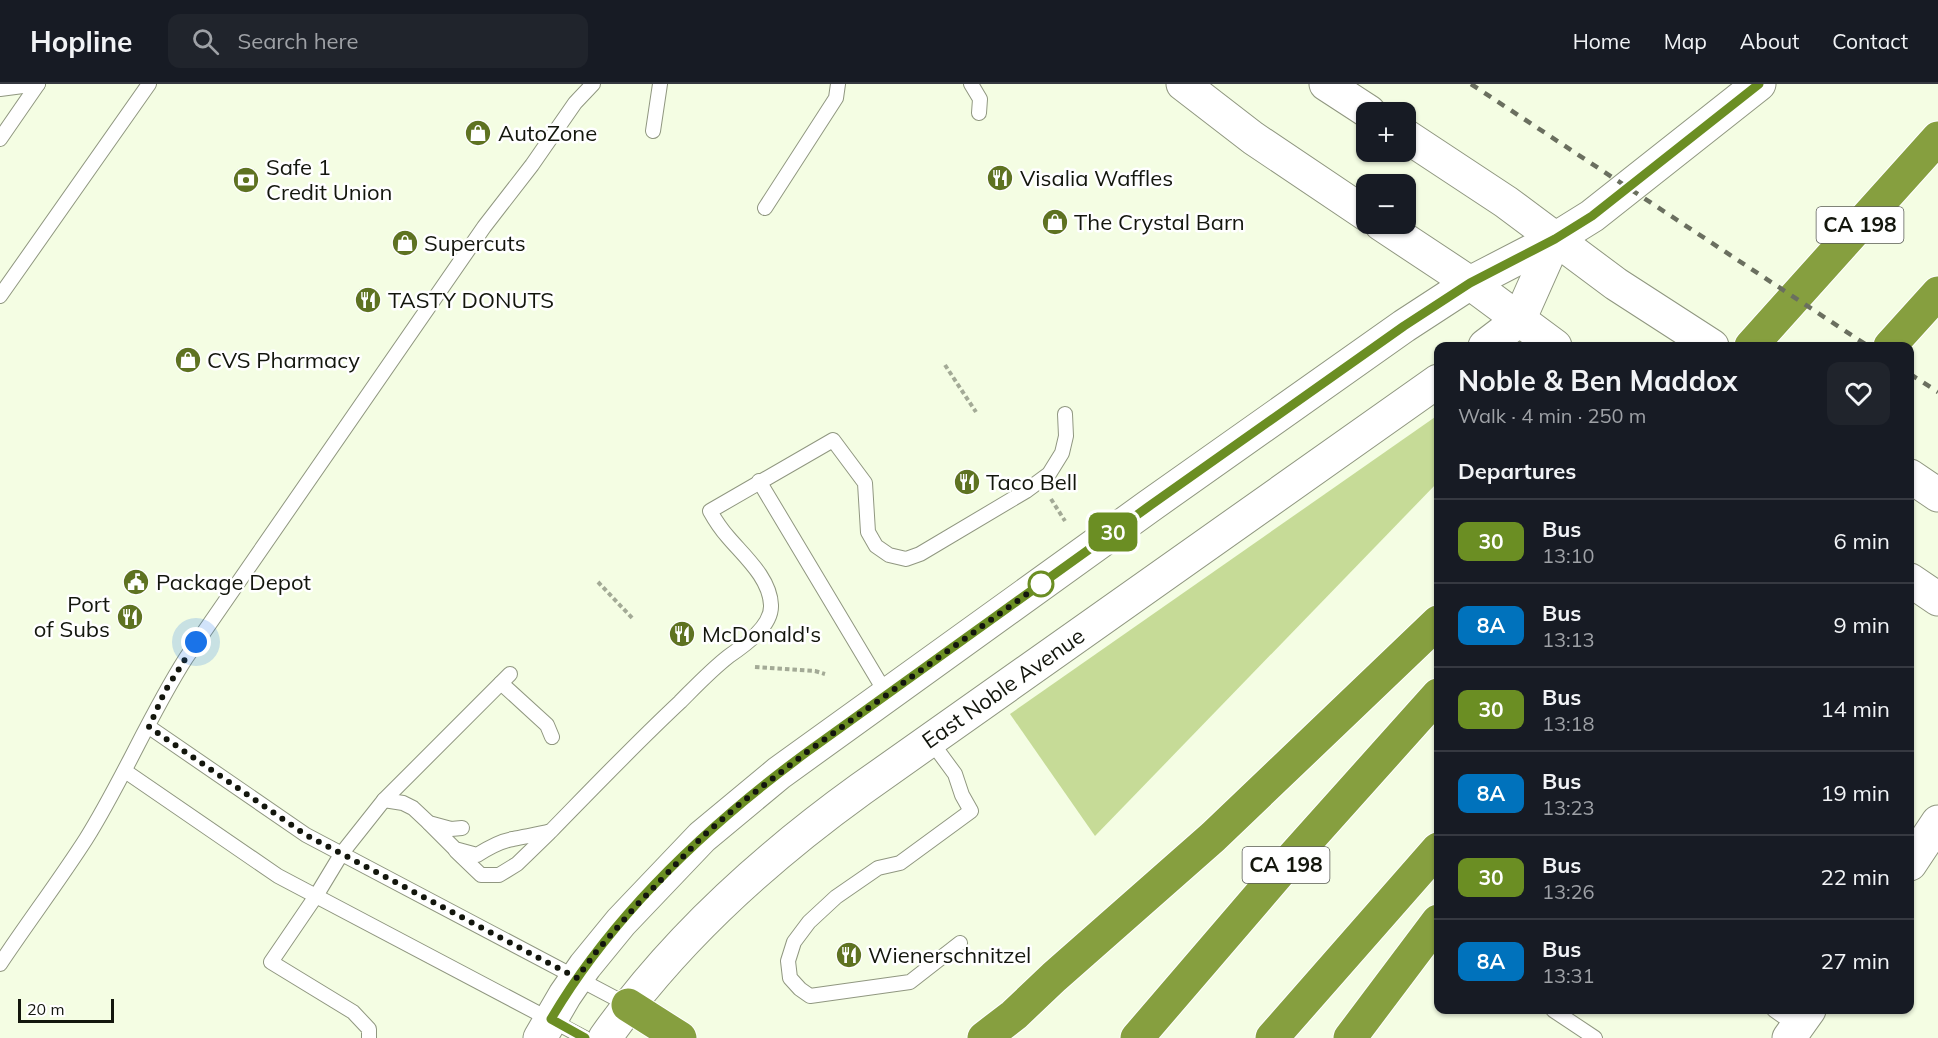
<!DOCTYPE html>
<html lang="en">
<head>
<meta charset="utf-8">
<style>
  :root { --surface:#171b24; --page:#20242c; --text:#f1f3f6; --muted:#9ea1a6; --line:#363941 }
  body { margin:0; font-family:Mulish,sans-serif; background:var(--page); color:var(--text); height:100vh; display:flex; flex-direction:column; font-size:22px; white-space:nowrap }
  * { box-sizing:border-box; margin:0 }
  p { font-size:20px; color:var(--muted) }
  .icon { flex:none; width:33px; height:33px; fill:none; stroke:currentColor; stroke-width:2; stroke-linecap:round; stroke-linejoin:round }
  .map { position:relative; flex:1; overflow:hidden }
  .sheet { position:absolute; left:1434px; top:258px; width:480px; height:672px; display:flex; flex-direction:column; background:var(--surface); border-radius:12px; box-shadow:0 2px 4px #0004 }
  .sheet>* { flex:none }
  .badge { padding:0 12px; border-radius:9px; font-size:21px; line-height:39px }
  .tools { position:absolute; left:1356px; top:18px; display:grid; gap:12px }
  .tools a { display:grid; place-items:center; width:60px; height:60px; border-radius:12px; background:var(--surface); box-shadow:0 2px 4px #0004; font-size:30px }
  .scale { position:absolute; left:18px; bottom:15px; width:96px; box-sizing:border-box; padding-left:6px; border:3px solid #13160d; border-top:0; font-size:16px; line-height:21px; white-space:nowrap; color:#13160d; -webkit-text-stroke:4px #fff; paint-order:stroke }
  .you { position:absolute; width:30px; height:30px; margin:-15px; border:4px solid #fff; border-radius:50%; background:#1a73e8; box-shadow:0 0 0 9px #1a73e833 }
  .map>.badge { position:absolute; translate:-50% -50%; box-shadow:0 0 0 3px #fff }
  h2 { padding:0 24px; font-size:22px; line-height:54px }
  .round { display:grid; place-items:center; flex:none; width:63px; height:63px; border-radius:12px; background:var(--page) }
  .headline { display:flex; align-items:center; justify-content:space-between; height:102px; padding:0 24px }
  h1 { font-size:28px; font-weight:700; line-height:45px }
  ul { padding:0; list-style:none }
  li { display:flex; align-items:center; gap:18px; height:84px; padding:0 24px; border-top:2px solid var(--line) }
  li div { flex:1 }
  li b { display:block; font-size:22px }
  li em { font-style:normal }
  li .badge { min-width:66px; font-weight:700; text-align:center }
  header { display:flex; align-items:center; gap:36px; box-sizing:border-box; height:84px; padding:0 30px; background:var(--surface); border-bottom:2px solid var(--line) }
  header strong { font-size:28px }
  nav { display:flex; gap:33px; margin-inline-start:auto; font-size:21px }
  .search { width:420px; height:54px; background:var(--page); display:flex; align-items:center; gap:15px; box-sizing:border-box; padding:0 21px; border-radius:12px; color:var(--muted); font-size:22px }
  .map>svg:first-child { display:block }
  .green { fill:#c6db97 }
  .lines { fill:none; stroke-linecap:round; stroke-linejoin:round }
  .lane-casing { stroke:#909780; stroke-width:16 }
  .secondary-casing { stroke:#909780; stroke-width:35 }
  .highway-casing { stroke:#fff; stroke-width:35 }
  .path { stroke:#a3aa96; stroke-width:4; stroke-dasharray:4.5 3; stroke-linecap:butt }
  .lane { stroke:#fff; stroke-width:14 }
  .secondary { stroke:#fff; stroke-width:33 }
  .highway { stroke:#869f3f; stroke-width:33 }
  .rail { stroke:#6a6f5f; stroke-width:4.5; stroke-dasharray:8 8; stroke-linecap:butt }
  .line-casing { stroke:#fff; stroke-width:14 }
  .line { stroke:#6b8e23; stroke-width:9 }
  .walk { stroke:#13160d; stroke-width:6; stroke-dasharray:0 10.8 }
  .stop-dot { fill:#fff; stroke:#6b8e23; stroke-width:3 }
  .labels { text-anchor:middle; stroke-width:5; stroke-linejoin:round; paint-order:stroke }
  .shield { fill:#fff; stroke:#5a5c56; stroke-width:1.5 }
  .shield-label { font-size:21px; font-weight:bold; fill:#13160d }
  .poi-label { font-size:22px; fill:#13160d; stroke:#fff; text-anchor:start }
  .street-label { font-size:22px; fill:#13160d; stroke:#fff }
</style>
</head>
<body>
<header>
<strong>Hopline</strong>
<div class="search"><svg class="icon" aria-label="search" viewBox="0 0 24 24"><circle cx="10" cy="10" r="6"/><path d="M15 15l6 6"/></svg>Search here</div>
<nav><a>Home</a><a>Map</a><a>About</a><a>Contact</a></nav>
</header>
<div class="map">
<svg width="1938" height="954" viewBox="0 0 1938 954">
  <rect width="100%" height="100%" fill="#f4fde3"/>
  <!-- green -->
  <polygon class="green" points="1438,331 1438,398 1095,752 1010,630"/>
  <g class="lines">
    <!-- lane casing -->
    <g class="lane-casing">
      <g id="lane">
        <polyline points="971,0 980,15 979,29"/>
        <polyline points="0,5 38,0"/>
        <polyline points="653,47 660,0"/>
        <polyline points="0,55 38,0"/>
        <polyline points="765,124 836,14 838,0"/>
        <polyline points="0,212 149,0"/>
        <polyline points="759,397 887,611"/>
        <polyline points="501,599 547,641 552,653"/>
        <polyline points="149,643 306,751 628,921"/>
        <polyline points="930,656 955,690 962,711 971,727 900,779 878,784 836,813 809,838 794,858 788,877 790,894 800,905 810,912 910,898 960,859"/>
        <polyline points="125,687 278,792 585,954"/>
        <polyline points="384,716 403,719 413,724 429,739 451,745 462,744"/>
        <path d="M429,739l26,26 22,6c11,-7 23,-14 36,-16 13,-3 25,-4 38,-8 42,-43 84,-87 129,-129 16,-16 31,-32 49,-46 16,-11 43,-30 42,-51 -1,-27 -27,-49 -43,-68 -7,-8 -13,-17 -18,-26l123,-71 32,43 3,49 8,14 13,9 17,4 14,-5 106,-63 23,-17 13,-21 4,-17 -1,-22"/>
        <polyline points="456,767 481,791 499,791 517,780 549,749"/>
        <path d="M0,880c28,-42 59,-83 86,-125 37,-59 63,-123 100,-181l298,-431 48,-62 43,-62 18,-19"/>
        <polyline points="1553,926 1595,954"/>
        <polyline points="1774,926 1797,942"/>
        <polyline points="369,954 369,945 353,928 271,878 316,812 342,769 384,716 510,590"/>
      </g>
    </g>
    <!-- secondary casing -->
    <g class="secondary-casing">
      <g id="secondary">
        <polyline points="1183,0 1253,54 1366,130"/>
        <polyline points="1326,0 1369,28"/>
        <polyline points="1406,52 1506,118 1616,200 1712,262"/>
        <polyline points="1381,140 1470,199 1555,262"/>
        <polyline points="1485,262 1519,236 1555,155"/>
        <polyline points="1910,392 1938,411"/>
        <polyline points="1910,496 1938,515"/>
        <polyline points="1910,780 1938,738"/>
        <polyline points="540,954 565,911 585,882 621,838 702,753 779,689 1148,423 1404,242 1470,199 1555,155 1592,132 1759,0"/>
        <path d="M605,954c69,-98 159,-179 256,-249l577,-408"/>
        <polyline points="1789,954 1809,926"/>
      </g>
    </g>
    <!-- highway casing -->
    <g class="highway-casing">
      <g id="highway">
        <polyline points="1751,262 1938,54"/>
        <polyline points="1890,262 1938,209"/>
        <polyline points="628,921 680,954"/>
        <polyline points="984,954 1014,931 1054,893 1213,753 1438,538"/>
        <polyline points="1137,954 1283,784 1438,611"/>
        <polyline points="1272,954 1438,765"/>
        <polyline points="1350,954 1438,837"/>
      </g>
    </g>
    <!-- path -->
    <g class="path">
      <polyline points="945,281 976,328"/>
      <polyline points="1051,415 1065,437"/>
      <polyline points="598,498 634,536"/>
      <polyline points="755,583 815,587 825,590"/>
    </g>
    <!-- lane -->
    <use href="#lane" class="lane"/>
    <!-- secondary -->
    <use href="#secondary" class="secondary"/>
    <!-- highway -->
    <use href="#highway" class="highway"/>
    <!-- rail -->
    <g class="rail">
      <polyline points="1471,0 1868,262"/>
      <polyline points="1910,290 1938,308"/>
    </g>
  </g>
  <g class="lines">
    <!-- line casing -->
    <g class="line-casing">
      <path id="line" d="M585,954l-34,-19c63,-107 157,-194 256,-267l341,-245 256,-181 66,-43 85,-44 37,-23 167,-132"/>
    </g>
    <!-- line -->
    <use href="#line" class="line"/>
    <!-- walk -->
    <polyline class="walk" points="196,558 165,607 149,643 306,751 577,894 596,868 636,822 702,753 741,719 807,668 1041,500"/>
  </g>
  <!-- icons -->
  <defs>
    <g id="shop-disc" transform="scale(1.35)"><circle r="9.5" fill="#5e7221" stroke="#fff"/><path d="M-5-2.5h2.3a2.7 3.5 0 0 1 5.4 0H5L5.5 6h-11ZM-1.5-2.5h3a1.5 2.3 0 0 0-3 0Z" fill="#fff"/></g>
    <g id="restaurant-disc" transform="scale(1.35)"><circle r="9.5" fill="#5e7221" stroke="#fff"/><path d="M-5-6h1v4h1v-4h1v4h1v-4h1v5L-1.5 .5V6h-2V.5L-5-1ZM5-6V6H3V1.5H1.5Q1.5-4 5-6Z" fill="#fff"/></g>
    <g id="bank-disc" transform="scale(1.35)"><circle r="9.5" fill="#5e7221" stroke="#fff"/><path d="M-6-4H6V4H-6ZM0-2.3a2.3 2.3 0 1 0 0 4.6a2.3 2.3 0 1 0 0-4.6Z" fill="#fff"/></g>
    <g id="civic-disc" transform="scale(1.35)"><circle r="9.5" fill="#5e7221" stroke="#fff"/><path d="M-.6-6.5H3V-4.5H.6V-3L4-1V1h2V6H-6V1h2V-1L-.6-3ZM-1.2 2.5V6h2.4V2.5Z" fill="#fff"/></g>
  </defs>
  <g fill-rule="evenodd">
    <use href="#shop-disc" x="478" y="49"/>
    <use href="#restaurant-disc" x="1000" y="94"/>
    <use href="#bank-disc" x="246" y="96"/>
    <use href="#shop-disc" x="1055" y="138"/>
    <use href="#shop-disc" x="405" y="159"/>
    <use href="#restaurant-disc" x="368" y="216"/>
    <use href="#shop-disc" x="188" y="276"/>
    <use href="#restaurant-disc" x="967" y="398"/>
    <use href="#civic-disc" x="136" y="498"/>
    <use href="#restaurant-disc" x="130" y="533"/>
    <use href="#restaurant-disc" x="682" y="550"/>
    <use href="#restaurant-disc" x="849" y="871"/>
  </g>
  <!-- markers -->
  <circle class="stop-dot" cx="1041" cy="500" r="12"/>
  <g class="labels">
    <!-- shield labels -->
    <g class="shield">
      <rect x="1816.5" y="123" width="87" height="36" rx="4.5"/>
      <rect x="1242.5" y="763" width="87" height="36" rx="4.5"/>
    </g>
    <g class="shield-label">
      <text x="1860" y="148">CA 198</text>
      <text x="1286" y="788">CA 198</text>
    </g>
    <!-- poi labels -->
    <g class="poi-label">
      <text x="498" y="57">AutoZone</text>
      <text x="266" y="91">Safe 1<tspan x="266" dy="25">Credit Union</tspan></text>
      <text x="1020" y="102">Visalia Waffles</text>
      <text x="1074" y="146">The Crystal Barn</text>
      <text x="424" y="167">Supercuts</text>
      <text x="388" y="224">TASTY DONUTS</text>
      <text x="207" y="284">CVS Pharmacy</text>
      <text x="986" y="406">Taco Bell</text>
      <text x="156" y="506">Package Depot</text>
      <text x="110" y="528" text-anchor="end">Port<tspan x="110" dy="25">of Subs</tspan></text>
      <text x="702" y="558">McDonald's</text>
      <text x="868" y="879">Wienerschnitzel</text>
    </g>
    <!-- street labels -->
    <g class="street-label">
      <text transform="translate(1003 604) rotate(-35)" y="8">East Noble Avenue</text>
    </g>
  </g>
</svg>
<div class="tools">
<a>+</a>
<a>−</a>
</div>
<div class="scale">20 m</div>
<div class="you" style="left:196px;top:558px"></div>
<b class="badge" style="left:1113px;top:448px;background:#6b8e23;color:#fff">30</b>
<section class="sheet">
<div class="headline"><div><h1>Noble &amp; Ben Maddox</h1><p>Walk · 4 min · 250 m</p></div><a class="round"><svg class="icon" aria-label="heart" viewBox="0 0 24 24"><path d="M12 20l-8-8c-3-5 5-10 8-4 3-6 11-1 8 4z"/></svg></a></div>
<h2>Departures</h2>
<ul>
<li><span class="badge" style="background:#6b8e23;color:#fff">30</span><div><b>Bus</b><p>13:10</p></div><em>6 min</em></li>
<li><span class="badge" style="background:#0072bc;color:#fff">8A</span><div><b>Bus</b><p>13:13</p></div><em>9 min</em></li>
<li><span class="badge" style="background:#6b8e23;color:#fff">30</span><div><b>Bus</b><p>13:18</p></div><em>14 min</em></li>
<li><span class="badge" style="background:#0072bc;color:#fff">8A</span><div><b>Bus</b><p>13:23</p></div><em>19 min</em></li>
<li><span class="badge" style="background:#6b8e23;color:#fff">30</span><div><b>Bus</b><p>13:26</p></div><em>22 min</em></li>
<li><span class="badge" style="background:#0072bc;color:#fff">8A</span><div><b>Bus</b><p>13:31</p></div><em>27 min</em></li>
</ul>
</section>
</div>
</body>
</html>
